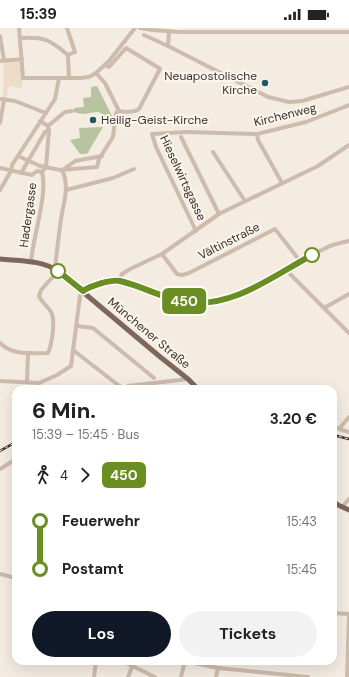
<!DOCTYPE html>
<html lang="de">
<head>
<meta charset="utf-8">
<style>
  :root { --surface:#fff; --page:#f2f2f2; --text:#222; --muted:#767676; --accent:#111827 }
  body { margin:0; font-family:"DM Sans",sans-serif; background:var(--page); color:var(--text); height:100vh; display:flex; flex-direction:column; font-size:15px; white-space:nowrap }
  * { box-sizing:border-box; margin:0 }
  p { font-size:13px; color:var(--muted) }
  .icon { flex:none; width:22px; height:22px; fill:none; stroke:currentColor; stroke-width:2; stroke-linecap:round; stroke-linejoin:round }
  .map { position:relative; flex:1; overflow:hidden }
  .drawer { position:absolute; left:12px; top:357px; width:325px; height:280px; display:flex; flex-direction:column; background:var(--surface); border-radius:12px; box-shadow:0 4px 16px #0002 }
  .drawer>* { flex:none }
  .badge { padding:0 8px; border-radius:6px; font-size:14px; line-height:26px }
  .map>.badge { position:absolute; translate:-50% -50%; box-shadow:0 0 0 2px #fff }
  .legs { display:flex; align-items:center; gap:6px; height:44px; padding:0 20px; font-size:13px }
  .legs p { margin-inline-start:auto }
  .summary { display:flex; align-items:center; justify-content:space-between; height:68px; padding:0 20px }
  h1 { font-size:22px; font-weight:700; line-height:30px }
  .button { display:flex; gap:8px; margin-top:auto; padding:8px 20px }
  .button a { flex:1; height:46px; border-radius:24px; background:var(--accent); color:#fff; font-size:16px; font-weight:700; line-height:46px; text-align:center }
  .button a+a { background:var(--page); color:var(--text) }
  ul { padding:0 20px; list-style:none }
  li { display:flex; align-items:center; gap:14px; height:48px; font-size:15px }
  li i { display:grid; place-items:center; width:6px; height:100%; margin:0 5px; background:currentColor }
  li i::after { content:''; width:10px; height:10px; margin:-5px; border:3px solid; border-radius:50%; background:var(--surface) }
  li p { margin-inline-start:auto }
  li:first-child i { background:linear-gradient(#0000 50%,currentColor 0) }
  li:last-child i { background:linear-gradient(currentColor 50%,#0000 0) }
  .status { display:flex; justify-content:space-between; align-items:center; height:28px; padding:0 20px; background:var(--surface); direction:ltr }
  .status svg { height:11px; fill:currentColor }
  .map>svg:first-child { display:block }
  .green { fill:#b8c4a0 }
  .plaza { fill:#ecdcc8 }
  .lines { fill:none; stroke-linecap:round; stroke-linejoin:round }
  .minor { stroke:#cdbbac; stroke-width:4 }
  .major { stroke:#7d675c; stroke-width:5 }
  .rail-casing { stroke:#3b302b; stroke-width:2.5 }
  .rail { stroke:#fbf5ee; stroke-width:1; stroke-dasharray:3; stroke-linecap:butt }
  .line-1-casing { stroke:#fff; stroke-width:9 }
  .line-1 { stroke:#6b8e23; stroke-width:6 }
  .poi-dot { fill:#1f5a5e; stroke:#fbf5ee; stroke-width:1.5 }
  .stop-1-dot { fill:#fff; stroke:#6b8e23; stroke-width:2 }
  .labels { text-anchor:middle; stroke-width:4; stroke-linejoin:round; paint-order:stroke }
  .poi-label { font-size:12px; fill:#3b302b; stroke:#fbf5ee; text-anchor:end }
  .street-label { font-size:12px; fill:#3b302b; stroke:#fbf5ee }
</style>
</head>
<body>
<div class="status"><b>15:39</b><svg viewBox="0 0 49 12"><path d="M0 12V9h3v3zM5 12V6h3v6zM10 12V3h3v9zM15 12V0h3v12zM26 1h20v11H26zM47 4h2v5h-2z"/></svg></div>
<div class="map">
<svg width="349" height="649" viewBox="0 0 349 649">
  <rect width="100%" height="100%" fill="#f4ebe1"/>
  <!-- green -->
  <g class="green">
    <path d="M97,58l15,30 -3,5 -4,1c-3,-15 -10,-9 -21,-8 -3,0 -7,-1 -10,-2v-4l10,-1 -1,-9 8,-1v-10z"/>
    <polygon points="103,99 87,126 80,126 70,112 80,110 79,100"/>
  </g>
  <!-- plaza -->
  <polygon class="plaza" points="21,32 23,53 21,60 9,58 6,72 3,72 4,33"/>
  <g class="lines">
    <!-- minor -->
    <g class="minor">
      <polyline points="19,0 23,50 80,50 89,49 96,45 109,33 135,0"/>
      <polyline points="140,0 153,2 179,4 349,4"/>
      <polyline points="169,4 168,18 268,69 289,74 302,73 349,59"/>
      <polyline points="144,7 168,18"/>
      <polyline points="0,8 4,32"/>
      <path d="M20,10c25,-1 29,1 48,17l7,-3 -8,-24"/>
      <polyline points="68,29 69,50"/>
      <polyline points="0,33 22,31"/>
      <path d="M105,37l4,2 17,-19 33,20 1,1 -21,40c-5,4 -14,3 -20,2"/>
      <polyline points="96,45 105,55 119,83"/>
      <polyline points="0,71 15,73 46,85"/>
      <polyline points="0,95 4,72"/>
      <polyline points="48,98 65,84 72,83"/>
      <polyline points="257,106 258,112 282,155"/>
      <polyline points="181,109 219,186"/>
      <polyline points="213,124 245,173"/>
      <polyline points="18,128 40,138 60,142 97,139 99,131 113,109 116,85 119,83"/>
      <polyline points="0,140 32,147 37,143 42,144 46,139 49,102 48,98 40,93"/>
      <polyline points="64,141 75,133 102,128"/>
      <polyline points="21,145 45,104 49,102"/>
      <polyline points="0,162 11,143 12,137 55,71 59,50"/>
      <polyline points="66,162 113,150 134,141"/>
      <polyline points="196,203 156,119 152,106 186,104 257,106 306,94 349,77"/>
      <polyline points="162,226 177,246 182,247 189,245 275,201 300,233"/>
      <path d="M31,234c2,-26 17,-67 11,-90"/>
      <path d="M55,241c2,-19 4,-38 7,-56 3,-15 7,-29 0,-43"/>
      <polyline points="286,242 349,305"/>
      <polyline points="119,253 122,246 130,241 162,226 219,186 318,138 349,117"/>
      <polyline points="324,280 349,266"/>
      <polyline points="77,298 93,300 154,350"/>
      <path d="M0,315c13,13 31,10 48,10 4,-9 7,-30 4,-39 -3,-7 -10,-11 -13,-18l2,-6 17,-19"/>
      <polyline points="73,322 118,357 122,359"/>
      <path d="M0,353l39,2 18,-8 14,-9 9,-70c4,-10 31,-17 40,-15 26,6 49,21 76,21 50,1 87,-35 130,-54 7,-4 15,-5 23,-7"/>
      <polyline points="27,354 28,325"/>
      <polyline points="128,358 188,351"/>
      <polyline points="36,361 39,355"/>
      <polyline points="333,399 349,404"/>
      <polyline points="339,401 349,389"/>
      <polyline points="0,441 16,431"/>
      <polyline points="342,479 349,471"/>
      <polyline points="0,546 16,550"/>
      <polyline points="333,585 349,586"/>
      <polyline points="122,633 155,649"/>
      <polyline points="185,633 218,640 308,649"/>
      <polyline points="94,649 96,633"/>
      <polyline points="128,649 132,639"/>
      <polyline points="181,649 185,633"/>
      <polyline points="216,649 218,640"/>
      <polyline points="347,649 349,587"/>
    </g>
    <!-- major -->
    <g class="major">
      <path d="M0,231c19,2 42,1 58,12l101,85 29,23 10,10"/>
      <polyline points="333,473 338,477 349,482"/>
    </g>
    <!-- rail casing -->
    <g class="rail-casing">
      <g id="rail">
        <polyline points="333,407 349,411"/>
        <polyline points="0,423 16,414"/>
      </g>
    </g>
    <!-- rail -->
    <use href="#rail" class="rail"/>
  </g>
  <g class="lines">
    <!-- line-1 casing -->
    <g class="line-1-casing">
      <path id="line-1" d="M58,243l25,20c7,-5 28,-12 37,-10 22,5 42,17 65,21 47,7 88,-26 127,-47"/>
    </g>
    <!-- line-1 -->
    <use href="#line-1" class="line-1"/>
  </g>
  <!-- markers -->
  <g class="poi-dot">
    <circle cx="265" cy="55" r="4"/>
    <circle cx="93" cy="92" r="4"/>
  </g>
  <g class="stop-1-dot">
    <circle cx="312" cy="227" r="7"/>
    <circle cx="58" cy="243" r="7"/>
  </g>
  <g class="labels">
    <!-- poi labels -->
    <g class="poi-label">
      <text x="257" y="52">Neuapostolische<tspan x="257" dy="14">Kirche</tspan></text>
      <text x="101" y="96" text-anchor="start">Heilig-Geist-Kirche</text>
    </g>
    <!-- street labels -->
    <g class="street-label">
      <text transform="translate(285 87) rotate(-14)" y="4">Kirchenweg</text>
      <text transform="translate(183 150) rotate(65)" y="4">Hieselwirtsgasse</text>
      <text transform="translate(28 187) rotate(-82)" y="4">Hadergasse</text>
      <text transform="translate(229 213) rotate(-27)" y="4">Vältinstraße</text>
      <text transform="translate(149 305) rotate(40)" y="4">Münchener Straße</text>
    </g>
  </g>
</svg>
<b class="badge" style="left:184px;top:273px;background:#6b8e23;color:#fff">450</b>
<section class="drawer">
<div class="summary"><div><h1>6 Min.</h1><p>15:39 – 15:45 · Bus</p></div><b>3.20 €</b></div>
<div class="legs"><svg class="icon" aria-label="walk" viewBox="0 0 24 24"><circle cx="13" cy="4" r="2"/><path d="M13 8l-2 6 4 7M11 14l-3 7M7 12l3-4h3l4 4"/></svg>4<svg class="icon" aria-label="forward" viewBox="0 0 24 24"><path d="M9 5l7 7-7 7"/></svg><b class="badge" style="background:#6b8e23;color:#fff">450</b></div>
<ul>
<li><i style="color:#6b8e23"></i><b>Feuerwehr</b><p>15:43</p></li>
<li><i style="color:#6b8e23"></i><b>Postamt</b><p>15:45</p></li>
</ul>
<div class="button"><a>Los</a><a>Tickets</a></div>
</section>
</div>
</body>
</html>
